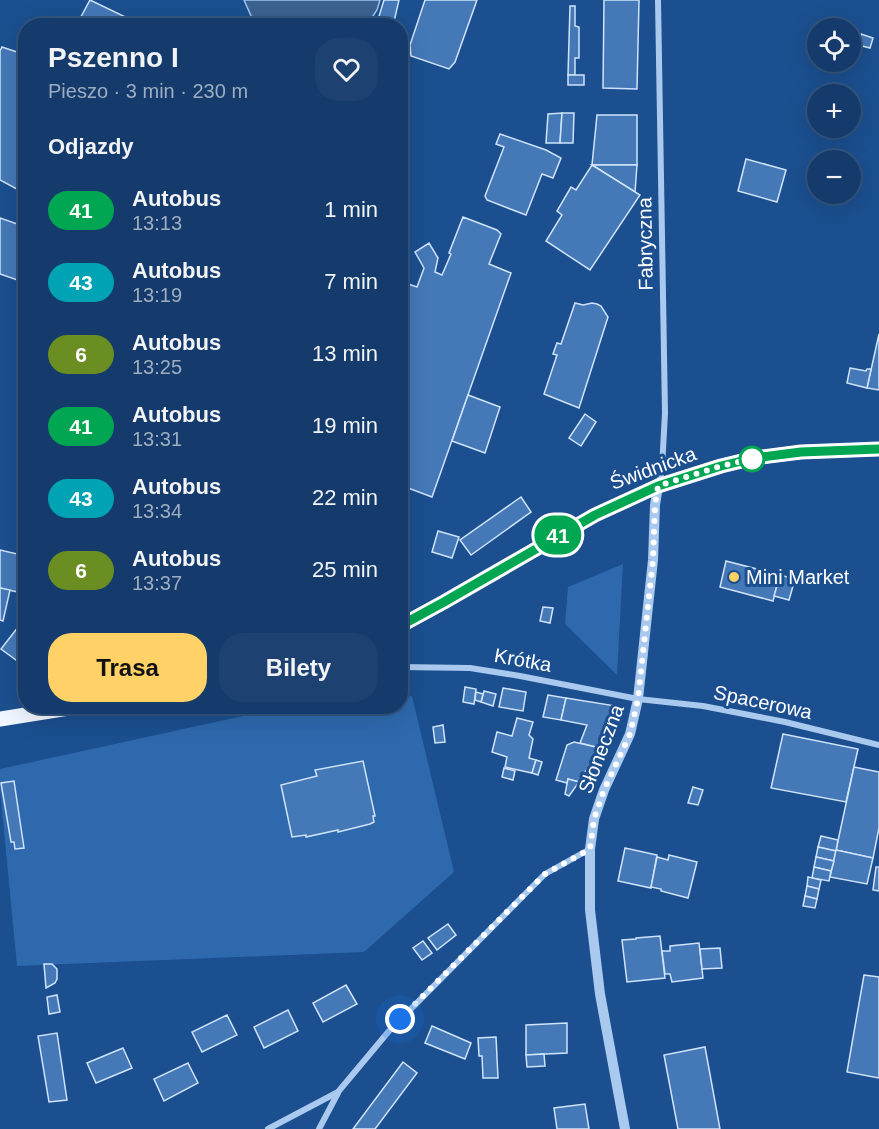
<!DOCTYPE html>
<html lang="pl">
<head>
<meta charset="utf-8">
<style>
  :root { --surface:#143b6b; --page:#1d4271; --text:#f1f3f6; --muted:#9dadc1; --line:#33557e; --accent:#ffd166 }
  body { margin:0; font-family:Arial,sans-serif; background:var(--page); color:var(--text); height:100vh; display:flex; flex-direction:column; font-size:22px; white-space:nowrap }
  * { box-sizing:border-box; margin:0 }
  p { font-size:20px; color:var(--muted) }
  .icon { flex:none; width:33px; height:33px; fill:none; stroke:currentColor; stroke-width:2; stroke-linecap:round; stroke-linejoin:round }
  .map { position:relative; flex:1; overflow:hidden }
  .side { position:absolute; left:18px; top:18px; width:390px; height:696px; display:flex; flex-direction:column; background:var(--surface); border-radius:24px; box-shadow:0 6px 24px #0002,0 0 0 2px var(--line) }
  .side>* { flex:none }
  .badge { padding:0 12px; border-radius:20px; font-size:21px; line-height:39px }
  .controls { position:absolute; left:807px; top:18px; display:grid; gap:12px }
  .controls a { display:grid; place-items:center; width:54px; height:54px; border-radius:50%; background:var(--surface); box-shadow:0 6px 24px #0002,0 0 0 2px var(--line); font-size:30px }
  .you { position:absolute; width:30px; height:30px; margin:-15px; border:4px solid #fff; border-radius:50%; background:#1a73e8; box-shadow:0 0 0 9px #1a73e833 }
  .map>.badge { position:absolute; translate:-50% -50%; box-shadow:0 0 0 3px #fff }
  h2 { padding:0 30px; font-size:22px; line-height:54px }
  .round { display:grid; place-items:center; flex:none; width:63px; height:63px; border-radius:24px; background:var(--page) }
  .headline { display:flex; align-items:center; justify-content:space-between; height:102px; padding:0 30px }
  h1 { font-size:28px; font-weight:600; line-height:45px }
  .action { display:flex; gap:12px; margin-top:auto; padding:12px 30px }
  .action a { flex:1; height:69px; border-radius:24px; background:var(--accent); color:#111; font-size:24px; font-weight:600; line-height:69px; text-align:center }
  .action a+a { background:var(--page); color:var(--text) }
  ul { padding:0; list-style:none }
  li { display:flex; align-items:center; gap:18px; height:72px; padding:0 30px }
  li div { flex:1 }
  li b { display:block; font-size:22px }
  li em { font-style:normal }
  li .badge { min-width:66px; font-weight:700; text-align:center }
  .map>svg:first-child { display:block }
  .green { fill:#2e69ad }
  .water { fill:#3c6290; stroke:#9cc4f0; stroke-width:1.5 }
  .building { fill:#4478b7; stroke:#cfe3fa; stroke-width:1.5 }
  .lines { fill:none; stroke-linecap:round; stroke-linejoin:round }
  .minor { stroke:#a9c9ee; stroke-width:6 }
  .tertiary { stroke:#a9c9ee; stroke-width:10 }
  .primary { stroke:#f0f6ff; stroke-width:15 }
  .line-casing { stroke:#fff; stroke-width:14 }
  .line { stroke:#00a651; stroke-width:9 }
  .walk { stroke:#fff; stroke-width:6; stroke-dasharray:0 10.8 }
  .stop-dot { fill:#fff; stroke:#00a651; stroke-width:3 }
  .poi-dot { fill:#ffd166; stroke:#1b4f8f; stroke-width:2 }
  .labels { text-anchor:middle; stroke-width:6; stroke-linejoin:round; paint-order:stroke }
  .street-label { font-size:20px; fill:#fff; stroke:#1b4f8f }
  .poi-label { font-size:20px; fill:#fff; stroke:#1b4f8f; text-anchor:start }
</style>
</head>
<body>
<div class="map">
<svg width="879" height="1129" viewBox="0 0 879 1129">
  <rect width="100%" height="100%" fill="#1b4f8f"/>
  <!-- green -->
  <g class="green">
    <polygon points="623,564 617,675 565,624 568,587"/>
    <polygon points="412,696 454,872 364,952 17,966 0,789 0,769 285,707 400,706 401,697"/>
  </g>
  <!-- water -->
  <polygon class="water" points="244,0 380,0 377,10 367,25 258,26 252,18"/>
  <!-- building -->
  <g class="building">
    <polygon points="90,0 136,22 134,26 76,26"/>
    <polygon points="384,0 399,0 393,26 376,26"/>
    <polygon points="425,0 477,0 455,62 449,69 411,56 410,45"/>
    <polygon points="604,0 639,0 637,89 603,88"/>
    <polygon points="570,6 575,6 575,26 579,27 579,58 575,58 575,75 568,75"/>
    <polygon points="861,34 873,38 870,48 858,45"/>
    <polygon points="2,47 26,55 26,194 0,180 0,51"/>
    <rect x="568" y="75" width="16" height="10"/>
    <polygon points="562,113 560,143 546,143 548,114"/>
    <polygon points="562,113 574,113 573,143 560,143"/>
    <polygon points="597,115 637,115 637,165 592,165"/>
    <polygon points="500,134 546,150 561,158 553,178 542,174 526,215 487,200 485,196 504,147 496,144"/>
    <polygon points="746,159 786,170 777,202 738,191"/>
    <polygon points="592,165 637,165 635,192"/>
    <polygon points="592,165 640,195 590,270 546,241 562,215 557,211 571,187 576,190"/>
    <polygon points="463,217 497,230 501,234 489,264 511,273 432,497 400,485 400,319 404,320 408,308 400,305 400,281 417,287 424,268 415,252 429,243 438,258 435,272 442,275 451,254 449,253"/>
    <polygon points="0,218 26,227 26,283 0,274"/>
    <polygon points="575,303 583,305 592,303 597,304 601,306 608,317 579,408 544,394 557,355 553,354 557,343 561,344"/>
    <polygon points="879,334 879,390 867,388"/>
    <polygon points="850,368 866,371 867,369 871,369 867,388 847,383"/>
    <polygon points="468,395 500,407 485,453 452,441"/>
    <polygon points="585,414 596,422 581,446 569,438"/>
    <polygon points="521,497 531,512 471,555 460,540"/>
    <polygon points="438,531 459,537 452,558 432,552"/>
    <polygon points="0,550 26,556 26,594 0,588"/>
    <polygon points="726,561 780,575 773,601 720,587"/>
    <polygon points="780,575 795,579 789,600 774,596"/>
    <polygon points="0,588 10,590 3,621 0,620"/>
    <polygon points="543,607 553,608 550,623 540,621"/>
    <polygon points="26,617 26,646 16,660 1,649"/>
    <polygon points="465,687 476,689 474,704 463,702"/>
    <polygon points="503,688 526,692 523,711 499,707"/>
    <polygon points="484,691 496,694 493,706 481,702"/>
    <polygon points="476,692 483,694 481,702 475,700"/>
    <polygon points="548,695 566,698 561,720 543,717"/>
    <polygon points="566,698 616,706 609,733 600,748 580,743 587,725 561,720"/>
    <polygon points="517,718 533,722 529,735 533,739 529,758 536,760 532,773 505,767 507,757 492,752 497,732 512,736"/>
    <polygon points="443,725 445,742 435,743 433,727"/>
    <polygon points="783,734 858,749 846,802 771,788"/>
    <polygon points="574,742 600,748 579,782 568,779 567,783 556,780 567,745"/>
    <polygon points="536,760 542,762 538,775 532,773"/>
    <polygon points="363,761 375,816 373,816 374,822 370,824 338,832 338,830 306,837 306,835 292,837 281,785 317,776 315,770"/>
    <polygon points="854,767 879,772 879,828 873,858 836,850"/>
    <polygon points="504,768 515,771 513,780 502,777"/>
    <polygon points="568,779 579,782 569,796 565,794"/>
    <polygon points="14,781 24,848 15,849 14,842 11,842 1,783"/>
    <polygon points="693,787 703,790 698,805 688,803"/>
    <polygon points="821,836 838,840 836,851 818,847"/>
    <polygon points="818,847 836,851 834,861 816,857"/>
    <polygon points="625,848 657,855 651,888 618,881"/>
    <polygon points="836,850 873,858 867,884 830,877"/>
    <polygon points="669,855 697,862 688,898 661,891 661,889 651,887 657,857 668,860"/>
    <polygon points="816,857 834,861 831,871 814,867"/>
    <polygon points="814,867 831,871 829,881 812,878"/>
    <polygon points="876,867 879,867 879,891 873,890"/>
    <polygon points="808,877 821,880 819,889 807,886"/>
    <polygon points="807,886 819,889 817,899 805,896"/>
    <polygon points="805,896 817,899 815,908 803,906"/>
    <polygon points="448,924 456,935 437,950 428,938"/>
    <polygon points="660,936 665,978 627,982 622,940 636,939 636,938"/>
    <polygon points="423,941 432,953 422,960 413,948"/>
    <polygon points="699,943 703,978 672,982 670,974 665,974 662,951 670,951 670,946"/>
    <polygon points="720,948 722,968 702,969 700,949"/>
    <polygon points="44,964 52,964 57,969 57,979 55,983 46,988"/>
    <polygon points="864,975 879,977 879,1078 847,1072"/>
    <polygon points="346,985 357,1004 323,1022 313,1003"/>
    <polygon points="57,995 60,1012 49,1014 47,997"/>
    <polygon points="288,1010 298,1031 264,1048 254,1027"/>
    <polygon points="227,1015 237,1035 202,1052 192,1032"/>
    <polygon points="567,1023 567,1053 526,1055 526,1025"/>
    <polygon points="432,1026 471,1043 465,1059 425,1043"/>
    <polygon points="57,1033 67,1100 49,1102 38,1036"/>
    <polygon points="496,1037 498,1078 483,1078 482,1056 479,1056 478,1038"/>
    <polygon points="705,1047 720,1129 678,1129 664,1055"/>
    <polygon points="123,1048 132,1068 96,1083 87,1063"/>
    <polygon points="544,1054 545,1066 527,1067 526,1055"/>
    <polygon points="403,1062 417,1073 375,1129 353,1129"/>
    <polygon points="188,1063 198,1083 164,1101 154,1079"/>
    <polygon points="585,1104 589,1129 557,1129 554,1108"/>
  </g>
  <g class="lines">
    <!-- minor -->
    <g class="minor">
      <polyline points="658,0 665,413 662,468 659,485"/>
      <polyline points="400,667 470,668 520,676 638,699 703,706 785,722 879,745"/>
      <polyline points="268,1129 338,1092 389,1031 545,874 590,849"/>
      <polyline points="319,1129 338,1093"/>
    </g>
    <!-- tertiary -->
    <polyline class="tertiary" points="625,1129 600,994 590,910 590,849 594,819 604,790 630,734 638,699 653,560 655,505 658,486"/>
    <!-- primary -->
    <g class="primary">
      <polyline points="400,626 444,602 595,515 658,486 721,466 754,458 801,452 879,449"/>
      <polyline points="0,719 81,706"/>
    </g>
  </g>
  <g class="lines">
    <!-- line casing -->
    <g class="line-casing">
      <polyline id="line" points="400,626 444,602 595,515 658,486 721,466 754,458 801,452 879,449"/>
    </g>
    <!-- line -->
    <use href="#line" class="line"/>
    <!-- walk -->
    <polyline class="walk" points="400,1019 545,874 590,849 594,819 604,790 630,734 638,699 653,560 655,505 658,486 721,466 754,458 752,459"/>
  </g>
  <!-- markers -->
  <circle class="stop-dot" cx="752" cy="459" r="12"/>
  <circle class="poi-dot" cx="734" cy="577" r="6"/>
  <g class="labels">
    <!-- street labels -->
    <g class="street-label">
      <text transform="translate(645 244) rotate(-91)" y="7">Fabryczna</text>
      <text transform="translate(653 468) rotate(-20)" y="7">Świdnicka</text>
      <text transform="translate(523 660) rotate(10)" y="7">Krótka</text>
      <text transform="translate(763 702) rotate(12)" y="7">Spacerowa</text>
      <text transform="translate(601 749) rotate(-69)" y="7">Słoneczna</text>
    </g>
    <!-- poi labels -->
    <g class="poi-label">
      <text x="746" y="584">Mini Market</text>
    </g>
  </g>
</svg>
<div class="controls">
<a><svg class="icon" aria-label="locate" viewBox="0 0 24 24"><circle cx="12" cy="12" r="6"/><path d="M12 2v4M12 18v4M2 12h4M18 12h4"/></svg></a>
<a>+</a>
<a>−</a>
</div>
<div class="you" style="left:400px;top:1019px"></div>
<b class="badge" style="left:558px;top:535px;background:#00a651;color:#fff">41</b>
<section class="side">
<div class="headline"><div><h1>Pszenno I</h1><p>Pieszo · 3 min · 230 m</p></div><a class="round"><svg class="icon" aria-label="heart" viewBox="0 0 24 24"><path d="M12 20l-8-8c-3-5 5-10 8-4 3-6 11-1 8 4z"/></svg></a></div>
<h2>Odjazdy</h2>
<ul>
<li><span class="badge" style="background:#00a651;color:#fff">41</span><div><b>Autobus</b><p>13:13</p></div><em>1 min</em></li>
<li><span class="badge" style="background:#00a3b4;color:#fff">43</span><div><b>Autobus</b><p>13:19</p></div><em>7 min</em></li>
<li><span class="badge" style="background:#6b8e23;color:#fff">6</span><div><b>Autobus</b><p>13:25</p></div><em>13 min</em></li>
<li><span class="badge" style="background:#00a651;color:#fff">41</span><div><b>Autobus</b><p>13:31</p></div><em>19 min</em></li>
<li><span class="badge" style="background:#00a3b4;color:#fff">43</span><div><b>Autobus</b><p>13:34</p></div><em>22 min</em></li>
<li><span class="badge" style="background:#6b8e23;color:#fff">6</span><div><b>Autobus</b><p>13:37</p></div><em>25 min</em></li>
</ul>
<div class="action"><a>Trasa</a><a>Bilety</a></div>
</section>
</div>
</body>
</html>
